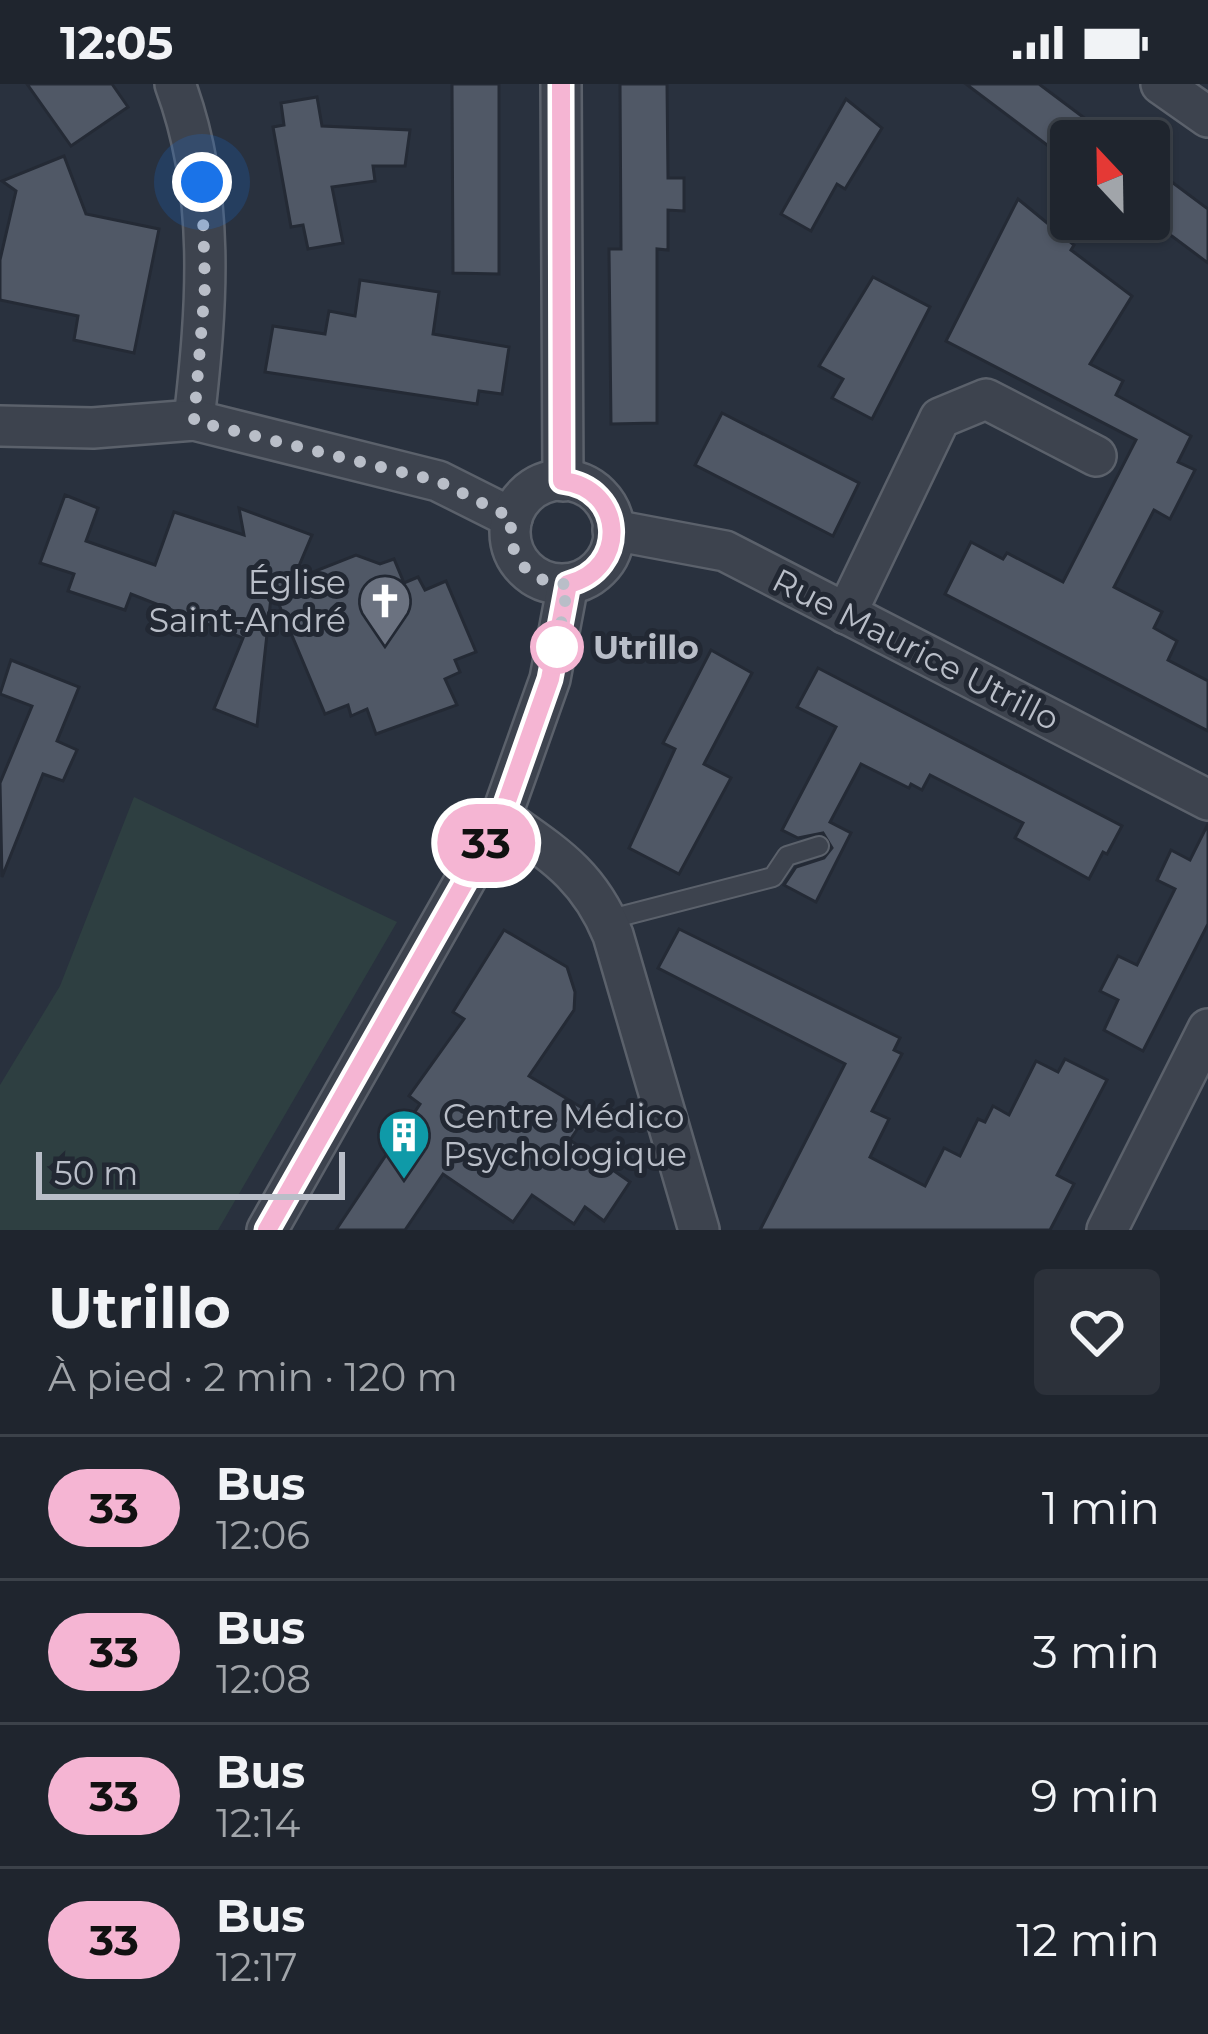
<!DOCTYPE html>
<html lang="fr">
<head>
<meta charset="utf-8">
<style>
  :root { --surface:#1f252e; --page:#2c313a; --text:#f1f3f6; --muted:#a1a5aa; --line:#3c424a }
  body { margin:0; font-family:Montserrat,sans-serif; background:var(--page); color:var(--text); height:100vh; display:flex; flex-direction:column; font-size:45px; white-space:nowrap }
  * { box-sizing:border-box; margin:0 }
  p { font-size:39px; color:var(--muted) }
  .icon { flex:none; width:66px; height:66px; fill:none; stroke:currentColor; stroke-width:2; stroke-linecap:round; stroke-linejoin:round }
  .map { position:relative; height:1146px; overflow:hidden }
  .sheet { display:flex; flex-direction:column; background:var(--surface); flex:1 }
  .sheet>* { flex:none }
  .badge { padding:0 24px; border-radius:39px; font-size:42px; line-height:78px }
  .needle { width:78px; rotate:338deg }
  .tools { position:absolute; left:1050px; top:36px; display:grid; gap:24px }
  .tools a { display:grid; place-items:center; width:120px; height:120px; border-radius:12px; background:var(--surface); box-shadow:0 3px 9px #0004,0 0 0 3px var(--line); font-size:60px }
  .scale { position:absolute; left:36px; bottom:30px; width:309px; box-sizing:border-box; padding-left:12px; border:6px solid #b9bec8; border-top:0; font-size:33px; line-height:42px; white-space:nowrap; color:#b9bec8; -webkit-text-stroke:9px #222833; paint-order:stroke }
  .you { position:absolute; width:60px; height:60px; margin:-30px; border:9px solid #fff; border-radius:50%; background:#1a73e8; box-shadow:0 0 0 18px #1a73e833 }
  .map>.badge { position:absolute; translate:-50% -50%; box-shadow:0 0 0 6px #fff }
  .round { display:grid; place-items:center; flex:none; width:126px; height:126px; border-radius:12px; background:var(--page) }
  .overview { display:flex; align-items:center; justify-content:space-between; height:204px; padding:0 48px }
  h1 { font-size:57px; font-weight:700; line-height:90px }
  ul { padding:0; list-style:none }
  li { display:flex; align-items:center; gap:36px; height:144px; padding:0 48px; border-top:3px solid var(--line) }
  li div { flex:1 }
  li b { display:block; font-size:45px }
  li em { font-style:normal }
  li .badge { min-width:132px; font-weight:700; text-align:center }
  .status { display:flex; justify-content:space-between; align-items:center; height:84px; padding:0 60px; background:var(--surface); direction:ltr }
  .status svg { height:33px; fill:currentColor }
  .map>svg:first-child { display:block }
  .green { fill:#2e3f41 }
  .building { fill:#505866; stroke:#242a35; stroke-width:3 }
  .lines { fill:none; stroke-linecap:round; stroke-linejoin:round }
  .service-casing { stroke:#5b616b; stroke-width:22 }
  .minor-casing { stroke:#5b616b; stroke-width:44 }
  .service { stroke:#3d434e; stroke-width:18 }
  .minor { stroke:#3d434e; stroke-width:39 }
  .line-casing { stroke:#fff; stroke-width:27 }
  .line { stroke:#f5b5d3; stroke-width:18 }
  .walk { stroke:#b9bec8; stroke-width:12; stroke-dasharray:0 21.6 }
  .stop-dot { fill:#fff; stroke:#f5b5d3; stroke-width:6 }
  .labels { text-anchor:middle; stroke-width:10; stroke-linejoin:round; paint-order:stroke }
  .poi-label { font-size:33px; fill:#b9bec8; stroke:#222833; text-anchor:end }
  .stop-label { font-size:33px; font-weight:bold; fill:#b9bec8; stroke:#222833; text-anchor:start }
  .street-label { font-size:33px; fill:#b9bec8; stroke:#222833 }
</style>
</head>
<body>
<div class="status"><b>12:05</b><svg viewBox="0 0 49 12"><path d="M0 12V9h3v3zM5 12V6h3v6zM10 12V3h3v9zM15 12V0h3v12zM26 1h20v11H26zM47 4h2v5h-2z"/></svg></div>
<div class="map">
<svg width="1208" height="1146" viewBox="0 0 1208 1146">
  <rect width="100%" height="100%" fill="#29313e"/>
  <!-- green -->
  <polygon class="green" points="134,713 397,838 218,1146 0,1146 0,1001 60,902"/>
  <!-- building -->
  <g class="building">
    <polygon points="27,0 112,0 128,23 71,62"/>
    <polygon points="452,0 499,0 499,190 453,189"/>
    <polygon points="620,0 667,0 668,94 684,94 684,127 668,126 668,166 657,165 657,339 611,340 609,165 621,165"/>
    <polygon points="966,0 1039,0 1115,57 1071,57 1071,79"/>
    <polygon points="317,13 322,42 410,46 405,82 373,82 375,97 332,103 343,159 308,165 303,141 291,143 273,43 284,41 281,19"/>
    <polygon points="846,15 882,44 845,105 837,100 811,147 781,130"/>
    <polygon points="64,72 86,130 159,145 134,269 74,256 78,232 0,216 0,176 16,107 2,97"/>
    <polygon points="1149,81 1208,125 1208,179 1149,135"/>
    <polygon points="1018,115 1074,161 1071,166 1132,212 1090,280 1123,297 1116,311 1191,352 1178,378 1195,386 1170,435 1154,426 1114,503 1162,528 1154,544 1177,557 1168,576 1208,597 1208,647 945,510 971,458 1003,475 1007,469 1063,498 1136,356 946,257"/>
    <polygon points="873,193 930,223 872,335 832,314 843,295 819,282"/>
    <polygon points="360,196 439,208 433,250 509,263 502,310 479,307 477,320 265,288 273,242 325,250 329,227 355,232"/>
    <polygon points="722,329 859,399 833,452 695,381"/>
    <polygon points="65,411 98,424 86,457 155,481 174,428 244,451 239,424 312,451 293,496 356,471 380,480 394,475 404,499 418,493 425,506 446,497 476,568 455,576 460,588 445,595 457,621 376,650 367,625 351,632 348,621 325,630 272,504 257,642 214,625 243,554 131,510 125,526 68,507 74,490 40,479"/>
    <polygon points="711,566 752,589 704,680 731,694 679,790 629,764 675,665 663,659"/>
    <polygon points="11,576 79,603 57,657 77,666 63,697 43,690 2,793 0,699 32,622 0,610"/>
    <polygon points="818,584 1122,742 1107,770 1103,768 1089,795 1015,754 1023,739 930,691 922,706 911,700 909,704 861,680 830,738 851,749 816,818 784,801 796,783 824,774 832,764 823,749 798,754 782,746 836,643 797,623"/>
    <polygon points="1208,740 1208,840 1143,967 1104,946 1118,916 1100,907 1118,872 1137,881 1175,805 1157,796 1171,766 1190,776"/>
    <polygon points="679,845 900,954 894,966 902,970 872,1027 889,1035 870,1073 925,1102 944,1064 960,1072 978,1035 985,1038 993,1022 1009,1031 1036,977 1058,988 1065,975 1107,996 1057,1091 1074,1100 1050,1146 760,1146 845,980 658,884"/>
    <polygon points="504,846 567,883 575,908 574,926 529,992 589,1028 570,1056 630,1098 604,1137 585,1123 574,1140 532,1111 513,1138 443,1090 405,1146 336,1146 420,1020 409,1012 464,935 453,928"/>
  </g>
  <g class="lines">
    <!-- service casing -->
    <g class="service-casing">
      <polyline id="service" points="607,836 773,793 787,772 819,762"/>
    </g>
    <!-- minor casing -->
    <g class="minor-casing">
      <g id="minor">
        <path d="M175,0c41,110 32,222 19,336"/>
        <polyline points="561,0 563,397"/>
        <polyline points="1161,0 1208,33"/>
        <polyline points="0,342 93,344 194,336 438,397 512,434"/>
        <circle cx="562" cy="448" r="52"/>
        <polyline points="613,446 725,467 1208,716"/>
        <polyline points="846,530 940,334 986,315 1096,372"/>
        <path d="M501,733c52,37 87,57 112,118l86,295"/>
        <polyline points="267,1146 501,733 550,595 568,500"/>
        <polyline points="1107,1146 1208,945"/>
      </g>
    </g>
    <!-- service -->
    <use href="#service" class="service"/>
    <!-- minor -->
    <use href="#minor" class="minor"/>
  </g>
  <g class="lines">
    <!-- line casing -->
    <g class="line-casing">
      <path id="line" d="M267,1146l234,-412 49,-139 18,-95c61,-15 57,-96 -6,-103l-1,-397"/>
    </g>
    <!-- line -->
    <use href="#line" class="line"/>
    <!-- walk -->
    <path class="walk" d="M202,98l3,104 -11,135 244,60 74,37c-7,38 18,67 56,66l-12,68 1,-5"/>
  </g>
  <!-- icons -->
  <defs>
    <g id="church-pin" transform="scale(2.7)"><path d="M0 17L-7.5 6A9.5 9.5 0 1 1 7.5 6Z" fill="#6b7280" stroke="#222833"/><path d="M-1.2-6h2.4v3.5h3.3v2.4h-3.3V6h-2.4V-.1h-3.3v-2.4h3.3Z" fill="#fff"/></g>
    <g id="building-pin" transform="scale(2.7)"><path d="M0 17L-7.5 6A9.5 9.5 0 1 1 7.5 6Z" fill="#0f9aa8" stroke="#222833"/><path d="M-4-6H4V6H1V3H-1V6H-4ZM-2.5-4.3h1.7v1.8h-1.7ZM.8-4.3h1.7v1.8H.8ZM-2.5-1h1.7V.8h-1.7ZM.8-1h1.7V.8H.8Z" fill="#fff"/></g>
  </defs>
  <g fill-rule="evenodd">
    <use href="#church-pin" x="385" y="517"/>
    <use href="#building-pin" x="404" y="1051"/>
  </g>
  <!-- markers -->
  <circle class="stop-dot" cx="557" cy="563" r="24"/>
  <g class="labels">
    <!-- poi labels -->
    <g class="poi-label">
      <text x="346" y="510">Église<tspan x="346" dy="38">Saint-André</tspan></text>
      <text x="443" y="1044" text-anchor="start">Centre Médico<tspan x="443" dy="38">Psychologique</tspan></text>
    </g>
    <!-- stop labels -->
    <g class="stop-label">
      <text x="593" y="575">Utrillo</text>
    </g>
    <!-- street labels -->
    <g class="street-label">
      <text transform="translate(916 565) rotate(27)" y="12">Rue Maurice Utrillo</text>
    </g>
  </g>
</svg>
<div class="tools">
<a><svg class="needle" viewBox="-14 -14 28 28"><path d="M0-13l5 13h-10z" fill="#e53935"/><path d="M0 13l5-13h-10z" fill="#a1a5aa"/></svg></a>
</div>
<div class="scale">50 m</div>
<div class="you" style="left:202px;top:98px"></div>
<b class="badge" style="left:486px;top:759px;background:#f5b5d3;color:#111">33</b>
</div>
<section class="sheet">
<div class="overview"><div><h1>Utrillo</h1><p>À pied · 2 min · 120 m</p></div><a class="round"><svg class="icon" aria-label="heart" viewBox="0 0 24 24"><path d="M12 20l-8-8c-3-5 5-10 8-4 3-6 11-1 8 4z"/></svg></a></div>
<ul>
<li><span class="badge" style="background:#f5b5d3;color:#111">33</span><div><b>Bus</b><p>12:06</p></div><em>1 min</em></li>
<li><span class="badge" style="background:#f5b5d3;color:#111">33</span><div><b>Bus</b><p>12:08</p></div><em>3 min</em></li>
<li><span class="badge" style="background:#f5b5d3;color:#111">33</span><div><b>Bus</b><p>12:14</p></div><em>9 min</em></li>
<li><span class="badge" style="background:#f5b5d3;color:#111">33</span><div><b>Bus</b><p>12:17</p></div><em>12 min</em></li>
</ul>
</section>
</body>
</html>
